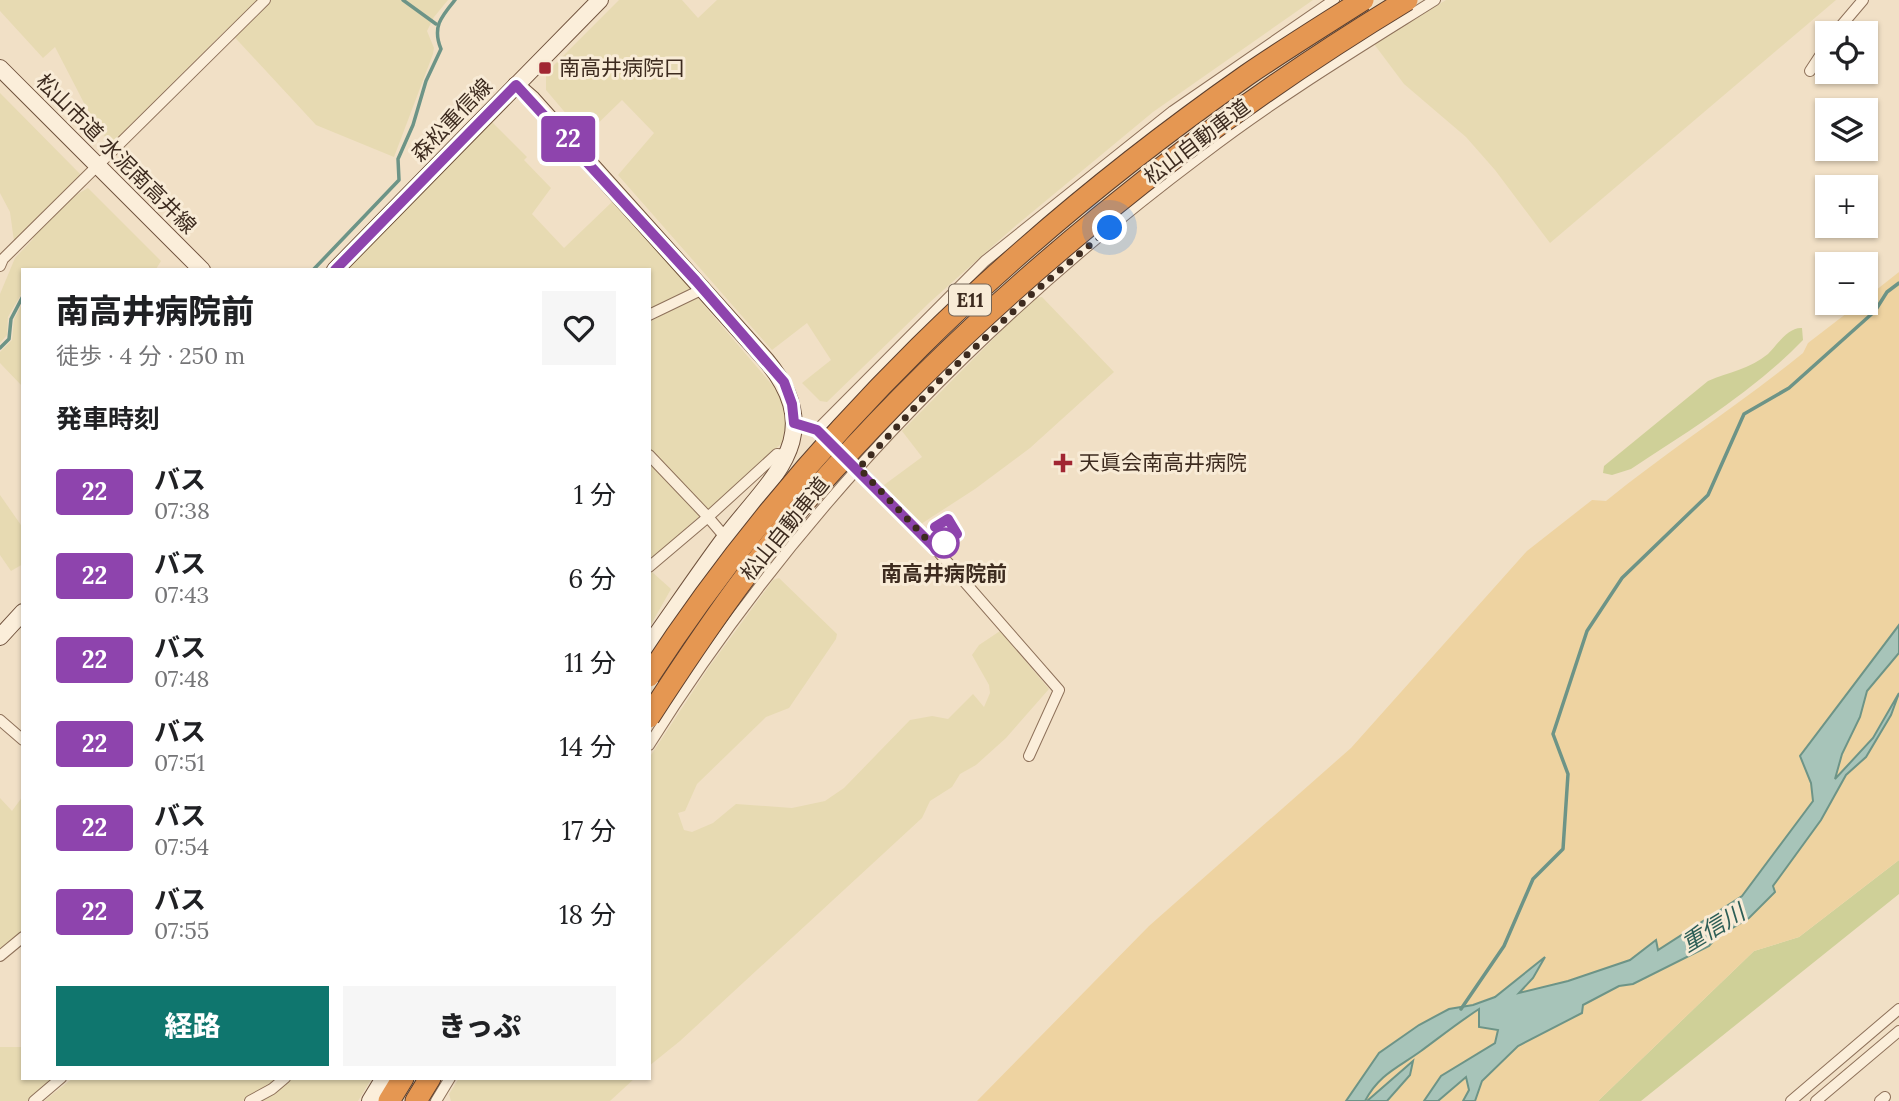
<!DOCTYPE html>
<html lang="ja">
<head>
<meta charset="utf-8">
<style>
  :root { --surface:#fff; --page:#f6f6f6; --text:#202124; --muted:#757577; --accent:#0f766e }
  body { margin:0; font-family:Lora,"Noto Sans JP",serif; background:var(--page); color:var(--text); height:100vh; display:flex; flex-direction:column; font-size:26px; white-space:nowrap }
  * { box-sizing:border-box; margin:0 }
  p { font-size:23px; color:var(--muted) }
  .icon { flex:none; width:38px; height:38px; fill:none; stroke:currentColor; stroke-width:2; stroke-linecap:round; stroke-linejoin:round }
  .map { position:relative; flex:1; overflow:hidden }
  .sheet { position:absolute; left:21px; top:268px; width:630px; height:812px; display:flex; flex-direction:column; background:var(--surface); border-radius:0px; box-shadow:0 2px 5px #0004 }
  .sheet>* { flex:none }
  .badge { padding:0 14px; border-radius:5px; font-size:24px; line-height:46px }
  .buttons { position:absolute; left:1815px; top:21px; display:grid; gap:14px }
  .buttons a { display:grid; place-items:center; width:63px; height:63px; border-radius:0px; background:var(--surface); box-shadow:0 2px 5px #0004; font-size:35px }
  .you { position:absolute; width:35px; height:35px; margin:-18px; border:5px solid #fff; border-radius:50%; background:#1a73e8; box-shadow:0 0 0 10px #1a73e833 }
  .map>.badge { position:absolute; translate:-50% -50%; box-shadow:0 0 0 4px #fff }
  h2 { padding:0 35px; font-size:26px; line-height:63px }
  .round { display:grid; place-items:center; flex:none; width:74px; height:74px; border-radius:0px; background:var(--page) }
  .headline { display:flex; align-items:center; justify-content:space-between; height:119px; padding:0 35px }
  h1 { font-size:33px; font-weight:800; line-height:52px }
  .button { display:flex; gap:14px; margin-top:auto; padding:14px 35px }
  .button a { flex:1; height:80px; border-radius:0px; background:var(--accent); color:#fff; font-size:28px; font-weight:800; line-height:80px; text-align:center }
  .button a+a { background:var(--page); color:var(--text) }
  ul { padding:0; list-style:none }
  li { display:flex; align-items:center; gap:21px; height:84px; padding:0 35px }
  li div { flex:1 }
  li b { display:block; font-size:26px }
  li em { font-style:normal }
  li .badge { min-width:77px; font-weight:700; text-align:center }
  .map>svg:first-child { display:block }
  .farmland { fill:#e7dab2 }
  .green { fill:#cfd098 }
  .sand { fill:#eed3a1 }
  .water { fill:#a7c4b9; stroke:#6d9487; stroke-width:2 }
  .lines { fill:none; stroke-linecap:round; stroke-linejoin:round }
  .stream { stroke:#6d9487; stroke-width:3.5 }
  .street-casing { stroke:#8e715a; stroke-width:12 }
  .secondary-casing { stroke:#70523d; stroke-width:18 }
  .highway-casing { stroke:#5c3f2e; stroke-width:23 }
  .street { stroke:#fbeeda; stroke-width:10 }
  .secondary { stroke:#fbeeda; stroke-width:16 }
  .highway { stroke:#e59752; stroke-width:21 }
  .highway-bridge-casing { stroke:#5c3f2e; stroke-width:23; stroke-linecap:butt }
  .highway-bridge { stroke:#e59752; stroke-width:21 }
  .line-casing { stroke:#fff; stroke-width:16 }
  .line { stroke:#8e44ad; stroke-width:10 }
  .walk { stroke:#3d2b1f; stroke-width:7; stroke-dasharray:0 12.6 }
  .poi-dot { fill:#a12632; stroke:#f8ebd6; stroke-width:2.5 }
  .stop-dot { fill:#fff; stroke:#8e44ad; stroke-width:3.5 }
  .labels { text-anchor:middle; stroke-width:6; stroke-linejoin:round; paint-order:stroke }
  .shield { fill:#f8ebd6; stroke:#756556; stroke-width:2 }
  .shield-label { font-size:19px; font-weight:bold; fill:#3d2b1f }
  .poi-label { font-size:21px; fill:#3d2b1f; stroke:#f8ebd6; text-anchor:start }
  .street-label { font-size:21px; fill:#3d2b1f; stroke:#f8ebd6 }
  .stop-label { font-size:21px; font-weight:bold; fill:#3d2b1f; stroke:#f8ebd6 }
  .water-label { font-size:23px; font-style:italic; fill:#2d5e56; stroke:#f8ebd6 }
</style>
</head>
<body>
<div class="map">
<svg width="1899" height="1101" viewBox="0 0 1899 1101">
  <rect width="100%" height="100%" fill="#f1e0c6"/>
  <!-- farmland -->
  <g class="farmland">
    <polygon points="0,0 448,0 434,17 427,31 434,48 433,54 394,157 316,125 227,29 112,143 98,130 55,47 43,58 0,11"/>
    <polygon points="619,0 682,0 698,18 717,0 1313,0 1153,112 1013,228 929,303 827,402 820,401 802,383 831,360 807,323 772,350 618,175 654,133 622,100 585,136 546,90 546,73"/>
    <polygon points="1446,0 1836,0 1550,243 1495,170 1466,137 1404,84 1374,44"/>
    <polygon points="0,93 81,175 14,241 10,212 0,193"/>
    <polygon points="492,122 527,157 524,160 551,188 532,214 564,248 613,201 691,289 649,310 649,270 347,270"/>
    <polygon points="88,188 161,261 156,269 23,270 23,291 8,317 7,335 0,343 0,294 15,258 33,239 33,236 74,196"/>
    <polygon points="697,297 774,387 779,394 786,421 782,443 708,510 649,449 649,322"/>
    <polygon points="1042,297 1114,372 1030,448 975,489 921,524 884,485 922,457 902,431 1034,298"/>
    <polygon points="23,302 23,387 0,363 0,352 12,340 14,319"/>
    <polygon points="649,460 699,512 699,517 649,560"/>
    <polygon points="0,495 23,528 23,564 11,571 0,555"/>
    <polygon points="652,572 671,589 649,628 649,574"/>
    <polygon points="779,578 837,634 836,639 789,708 766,717 697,784 685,811 678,813 684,830 692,832 713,823 736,804 792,808 825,801 844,788 910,720 932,716 948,719 973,694 984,707 990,693 989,685 972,655 979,645 1000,631 1049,689 1006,738 976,765 960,774 952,787 930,801 922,818 680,1041 649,1066 649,758 709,667 773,580"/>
    <polygon points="23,796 23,931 0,950 0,798 12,811"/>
    <polygon points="0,1047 23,1047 23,1078 53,1078 27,1101 0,1101"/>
    <polygon points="73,1078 280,1078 242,1101 44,1101"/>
    <polygon points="288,1078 372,1078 358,1101 259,1101"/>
    <polygon points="459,1078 635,1078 610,1101 451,1101 449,1094"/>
  </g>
  <!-- green -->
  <g class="green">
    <path d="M1802,328l1,12c-49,51 -113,90 -172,129l-19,6 -9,-2 1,-7 104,-85c21,-9 42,-12 60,-27 9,-9 20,-27 34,-26z"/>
    <polygon points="1899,860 1899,894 1641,1101 1598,1101 1754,951 1799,937"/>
  </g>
  <!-- sand -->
  <path class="sand" d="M1899,272v588l-100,77 -45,14 -156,150h-621l172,-175 202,-178 176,-197 65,-51 14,1c64,-52 133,-96 197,-148l5,-10 52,-40h6v-5z"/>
  <!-- water -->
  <g class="water">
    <path d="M1899,625v28l-32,38 -7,26 -18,37 -7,25 38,-41 26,-45 -8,22 -25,42 -20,18 -25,45 -48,66 2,6 -26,26 -33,20 -7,8 -76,38 -14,2 -36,19 -1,8 -64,33 -36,35 -7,20h-12l6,-11 -3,-13 -28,24h-14l17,-25 54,-33 3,-13 -19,-3v-18c-20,13 -39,28 -58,42 -22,16 -42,23 -56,50h-19l33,-48 40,-28 30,-16 24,-4 22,-8 50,-40 -12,21 -14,15 49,-12 62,-21 26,-20 2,10 84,-54 71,-95 -2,-18 -11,-27z"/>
    <polygon points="1413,1061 1410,1075 1387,1101 1367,1101"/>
  </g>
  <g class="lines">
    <!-- stream -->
    <g class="stream">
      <polyline points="403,0 436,24"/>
      <path d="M313,270l86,-90 -1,-21 15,-34 13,-44 15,-32c-9,-22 0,-32 14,-49"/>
      <polyline points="0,348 9,339 11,319 23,296"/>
      <polyline points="1461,1009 1504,946 1533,879 1563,849 1568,774 1553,734 1587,631 1622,578 1708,495 1744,414 1789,388 1875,311 1887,292 1899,283"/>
    </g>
    <!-- street casing -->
    <g class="street-casing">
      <g id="street">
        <polyline points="1835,33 1863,0"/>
        <polyline points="1810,71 1827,45"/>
        <polyline points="0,266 3,259 265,0"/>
        <polyline points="649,315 703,289"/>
        <polyline points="794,423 821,433"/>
        <polyline points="817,430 985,261 1173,111 1334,0"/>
        <polyline points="649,455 708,517 777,454 787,455"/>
        <polyline points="856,466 935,548 1059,690 1029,756"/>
        <polyline points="649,567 708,517 725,537"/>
        <polyline points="0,720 23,740"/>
        <path d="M649,745c144,-230 336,-427 553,-590 74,-57 155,-106 233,-155"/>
        <polyline points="0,956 23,937"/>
        <polyline points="34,1101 61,1078"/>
        <polyline points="250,1101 272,1089 285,1078"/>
        <polyline points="436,1101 450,1078"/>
        <polyline points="1791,1101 1899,1009"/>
        <polyline points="1816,1101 1899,1031"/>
        <polyline points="1880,1101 1885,1097"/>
      </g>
    </g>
    <!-- secondary casing -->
    <g class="secondary-casing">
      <g id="secondary">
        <polyline points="0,68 202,270"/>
        <path d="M516,85l16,14 234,261c64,77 4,118 -42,179 -26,35 -50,71 -75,106"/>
        <polyline points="335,270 600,0"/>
        <polyline points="0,637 23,612"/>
        <polyline points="370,1101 384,1078"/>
      </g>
    </g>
    <!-- highway casing -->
    <g class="highway-casing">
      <g id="highway">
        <polyline points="389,1101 403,1078"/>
        <polyline points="416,1101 430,1078"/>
      </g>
    </g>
    <!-- street -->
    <use href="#street" class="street"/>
    <!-- secondary -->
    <use href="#secondary" class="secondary"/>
    <!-- highway -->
    <use href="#highway" class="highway"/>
    <!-- highway-bridge casing -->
    <g class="highway-bridge-casing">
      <g id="highway-bridge">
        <path d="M649,676c155,-238 367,-439 598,-601 38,-26 77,-50 116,-75"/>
        <path d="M649,717c55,-85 114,-171 183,-246 164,-182 365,-344 575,-471"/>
      </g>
    </g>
    <!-- highway-bridge -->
    <use href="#highway-bridge" class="highway-bridge"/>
  </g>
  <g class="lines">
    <!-- line casing -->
    <g class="line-casing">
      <polyline id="line" points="335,270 516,85 696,281 784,382 792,404 794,423 817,430 935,548 957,534 948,519 935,527"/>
    </g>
    <!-- line -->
    <use href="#line" class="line"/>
    <!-- walk -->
    <polyline class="walk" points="944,543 935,548 859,468 938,382 1032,294 1110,228"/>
  </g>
  <!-- markers -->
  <g class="poi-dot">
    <rect x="538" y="61" width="14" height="14" rx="3.5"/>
    <path d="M1059.5 452.5h7v7h7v7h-7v7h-7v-7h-7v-7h7z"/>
  </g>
  <circle class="stop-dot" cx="944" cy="543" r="14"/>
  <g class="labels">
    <!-- shield labels -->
    <rect class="shield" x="949" y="284.5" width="42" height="31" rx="5"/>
    <g class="shield-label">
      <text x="970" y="307">E11</text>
    </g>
    <!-- poi labels -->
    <g class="poi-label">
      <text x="559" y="75">南高井病院口</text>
      <text x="1079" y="470">天眞会南高井病院</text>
    </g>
    <!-- street labels -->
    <g class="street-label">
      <text transform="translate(452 120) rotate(-46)" y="7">森松重信線</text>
      <text transform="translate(1197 142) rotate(-37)" y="7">松山自動車道</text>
      <text transform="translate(116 154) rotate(45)" y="7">松山市道 水泥南高井線</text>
      <text transform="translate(785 529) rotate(-51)" y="7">松山自動車道</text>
    </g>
    <!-- stop labels -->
    <g class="stop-label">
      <text x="944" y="581">南高井病院前</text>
    </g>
    <!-- water labels -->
    <g class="water-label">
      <text transform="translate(1713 928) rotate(-31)" y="8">重信川</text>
    </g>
  </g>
</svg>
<div class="buttons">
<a><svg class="icon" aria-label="locate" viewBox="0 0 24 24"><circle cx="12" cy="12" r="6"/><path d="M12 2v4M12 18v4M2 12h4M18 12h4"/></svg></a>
<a><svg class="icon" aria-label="layers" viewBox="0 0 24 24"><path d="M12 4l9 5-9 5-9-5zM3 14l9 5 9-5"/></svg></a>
<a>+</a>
<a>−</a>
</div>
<div class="you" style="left:1110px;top:228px"></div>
<b class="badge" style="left:568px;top:139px;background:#8e44ad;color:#fff">22</b>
<section class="sheet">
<div class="headline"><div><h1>南高井病院前</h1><p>徒歩 · 4 分 · 250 m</p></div><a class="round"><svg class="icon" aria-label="heart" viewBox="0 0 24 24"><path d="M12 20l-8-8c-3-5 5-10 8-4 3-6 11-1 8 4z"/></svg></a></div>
<h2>発車時刻</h2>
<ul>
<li><span class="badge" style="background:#8e44ad;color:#fff">22</span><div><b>バス</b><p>07:38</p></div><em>1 分</em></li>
<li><span class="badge" style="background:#8e44ad;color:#fff">22</span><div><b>バス</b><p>07:43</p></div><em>6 分</em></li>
<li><span class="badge" style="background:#8e44ad;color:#fff">22</span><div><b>バス</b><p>07:48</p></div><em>11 分</em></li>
<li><span class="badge" style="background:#8e44ad;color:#fff">22</span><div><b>バス</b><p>07:51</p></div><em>14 分</em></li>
<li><span class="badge" style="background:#8e44ad;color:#fff">22</span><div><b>バス</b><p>07:54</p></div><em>17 分</em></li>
<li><span class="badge" style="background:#8e44ad;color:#fff">22</span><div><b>バス</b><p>07:55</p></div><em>18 分</em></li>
</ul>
<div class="button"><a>経路</a><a>きっぷ</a></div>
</section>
</div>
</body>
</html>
